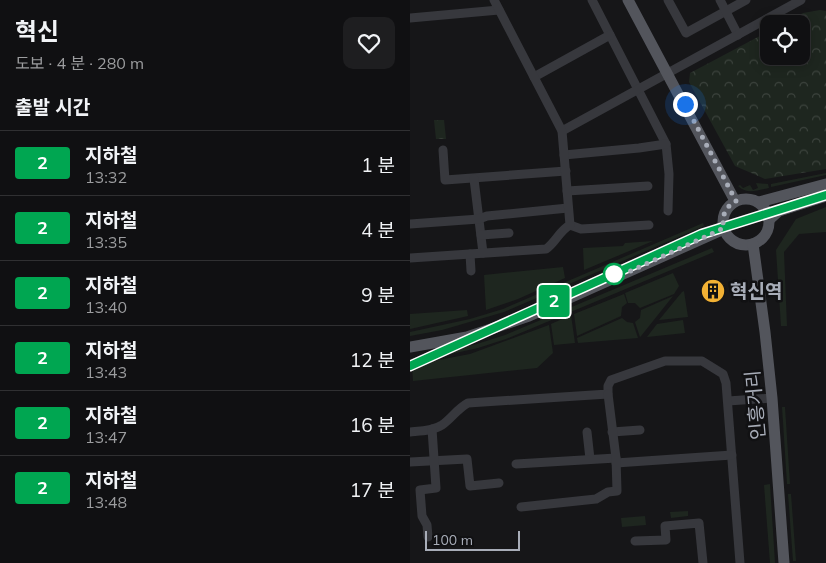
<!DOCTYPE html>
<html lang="ko">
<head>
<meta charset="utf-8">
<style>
  :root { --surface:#101012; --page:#1e1e20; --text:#f1f3f6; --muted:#9c9d9f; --line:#303032 }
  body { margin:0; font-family:Mulish,"Noto Sans KR",sans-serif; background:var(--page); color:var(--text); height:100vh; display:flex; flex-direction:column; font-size:19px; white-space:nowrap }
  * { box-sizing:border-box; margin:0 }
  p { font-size:16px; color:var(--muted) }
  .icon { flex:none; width:28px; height:28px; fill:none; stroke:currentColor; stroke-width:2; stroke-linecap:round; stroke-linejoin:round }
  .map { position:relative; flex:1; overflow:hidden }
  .side { display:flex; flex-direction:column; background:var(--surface); width:410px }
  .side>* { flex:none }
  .badge { padding:0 10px; border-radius:4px; font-size:18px; line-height:32px }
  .controls { position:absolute; left:350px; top:15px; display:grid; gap:10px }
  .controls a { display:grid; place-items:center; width:50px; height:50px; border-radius:10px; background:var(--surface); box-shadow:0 2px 12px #0003,0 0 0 1px var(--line); font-size:25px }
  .scale { position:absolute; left:15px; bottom:12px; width:95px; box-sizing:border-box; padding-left:5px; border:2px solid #a8adb8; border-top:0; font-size:14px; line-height:18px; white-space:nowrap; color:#a8adb8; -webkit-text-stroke:4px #111113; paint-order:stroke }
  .you { position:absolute; width:25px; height:25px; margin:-12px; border:4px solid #fff; border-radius:50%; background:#1a73e8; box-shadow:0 0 0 8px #1a73e833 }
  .map>.badge { position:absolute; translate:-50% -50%; box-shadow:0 0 0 2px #fff }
  h2 { padding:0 15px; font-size:19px; line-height:45px }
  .round { display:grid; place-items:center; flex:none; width:52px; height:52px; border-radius:10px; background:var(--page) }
  .headline { display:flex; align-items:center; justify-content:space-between; height:85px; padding:0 15px }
  h1 { font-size:24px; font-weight:700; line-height:38px }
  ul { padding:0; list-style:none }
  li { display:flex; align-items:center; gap:15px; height:65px; padding:0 15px; border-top:1px solid var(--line) }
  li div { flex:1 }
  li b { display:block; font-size:19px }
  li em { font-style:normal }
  li .badge { min-width:55px; font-weight:700; text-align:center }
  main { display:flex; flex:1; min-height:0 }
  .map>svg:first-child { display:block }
  .green { fill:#1e261f }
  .forest { fill:url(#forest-crowns) }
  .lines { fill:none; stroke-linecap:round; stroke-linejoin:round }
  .minor { stroke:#37383d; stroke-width:9 }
  .major { stroke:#53555c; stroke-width:11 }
  .line-casing { stroke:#fff; stroke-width:11 }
  .line { stroke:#00a651; stroke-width:8 }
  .walk { stroke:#a8adb8; stroke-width:5; stroke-dasharray:0 9 }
  .stop-dot { fill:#fff; stroke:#00a651; stroke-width:2.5 }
  .labels { text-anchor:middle; stroke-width:5; stroke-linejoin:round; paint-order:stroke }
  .poi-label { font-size:19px; font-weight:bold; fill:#a8adb8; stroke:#111113; text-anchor:start }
  .street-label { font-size:19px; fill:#a8adb8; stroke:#111113 }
</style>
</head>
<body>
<main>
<section class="side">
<div class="headline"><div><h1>혁신</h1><p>도보 · 4 분 · 280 m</p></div><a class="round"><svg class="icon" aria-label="heart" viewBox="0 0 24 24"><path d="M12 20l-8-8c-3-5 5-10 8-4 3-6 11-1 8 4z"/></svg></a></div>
<h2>출발 시간</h2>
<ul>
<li><span class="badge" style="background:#00a651;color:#fff">2</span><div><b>지하철</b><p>13:32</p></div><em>1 분</em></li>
<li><span class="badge" style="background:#00a651;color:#fff">2</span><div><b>지하철</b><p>13:35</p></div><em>4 분</em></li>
<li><span class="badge" style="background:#00a651;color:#fff">2</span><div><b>지하철</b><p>13:40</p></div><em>9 분</em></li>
<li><span class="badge" style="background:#00a651;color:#fff">2</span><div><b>지하철</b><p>13:43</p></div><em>12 분</em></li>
<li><span class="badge" style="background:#00a651;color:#fff">2</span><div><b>지하철</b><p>13:47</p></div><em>16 분</em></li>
<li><span class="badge" style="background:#00a651;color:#fff">2</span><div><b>지하철</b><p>13:48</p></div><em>17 분</em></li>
</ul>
</section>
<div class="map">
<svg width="416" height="563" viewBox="0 0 416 563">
  <defs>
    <pattern id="forest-crowns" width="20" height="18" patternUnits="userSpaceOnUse" patternTransform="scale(1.25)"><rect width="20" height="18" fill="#1e261f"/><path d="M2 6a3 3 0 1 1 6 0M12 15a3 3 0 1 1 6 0" fill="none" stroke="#3c433d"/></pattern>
  </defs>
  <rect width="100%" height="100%" fill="#161618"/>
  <!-- green -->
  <g class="green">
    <polygon points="416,173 416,175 361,187 361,184"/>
    <path d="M346,183l12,1 1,4c-11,2 -22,7 -31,-2l2,-1 3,3 7,-3 3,5 5,-2z"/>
    <polygon points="416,207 416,232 389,234 374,252 377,326 371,326 366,250 386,219"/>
    <polygon points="293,223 294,226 94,312 32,330 0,336 0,332 60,319 93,309"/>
    <polygon points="243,241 174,270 173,248 213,246 215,243"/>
    <polygon points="302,248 304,252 96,339 68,348 0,363 0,359 67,344 95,335"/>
    <polygon points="153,267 155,278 108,299 76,310 74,275"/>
    <polygon points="263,273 269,286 264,294 230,308 225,303 218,303 215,293"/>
    <polygon points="274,291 278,317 249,320 272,292"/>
    <polygon points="214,294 217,303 212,307 211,316 167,336 164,314"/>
    <polygon points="263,296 231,336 230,337 225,322 230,318 231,310"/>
    <polygon points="57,310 58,316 0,329 0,314"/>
    <polygon points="161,315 165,343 144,345 141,324"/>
    <polygon points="212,318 217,322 223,323 228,338 168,343 167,338"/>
    <polygon points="273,320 275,333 237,337 247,324"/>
    <polygon points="139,325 143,353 127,368 3,381 2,365 60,354"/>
    <polygon points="372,407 375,407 380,484 377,484"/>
    <polygon points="360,484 365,563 360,563 354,485"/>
    <polygon points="378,494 381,494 386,561 383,561"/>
    <polygon points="278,511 278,516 261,518 260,512"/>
    <polygon points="235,516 236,525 212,527 211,518"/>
  </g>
  <!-- forest -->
  <g class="forest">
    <polygon points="410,10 416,11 416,169 355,179 325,166 279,82 280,73 359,31 359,56 391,56 391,24 373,24 393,13"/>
    <polygon points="24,120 34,120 36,139 26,139"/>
  </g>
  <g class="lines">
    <!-- minor -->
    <g class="minor">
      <polyline points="182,0 256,144 259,174 258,211"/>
      <polyline points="258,0 276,33 336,0"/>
      <polyline points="310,0 328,35"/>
      <polyline points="0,18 89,10"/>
      <polyline points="124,77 200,35"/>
      <polyline points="152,131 391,0"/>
      <polyline points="33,150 35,180 156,171"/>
      <polyline points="154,155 229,148 256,144"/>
      <polyline points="64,179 73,253"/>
      <polyline points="157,191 238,186"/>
      <polyline points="0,224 69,219 77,216 158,208"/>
      <polyline points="160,225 171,229 239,225"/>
      <polyline points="71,235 99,233"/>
      <polyline points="60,254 61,271"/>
      <path d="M0,258l136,-9c10,-7 13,-18 24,-24l-8,-94 -68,-131"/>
      <polyline points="318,401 362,398"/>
      <path d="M0,432c11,-1 23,-1 32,-7 10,-7 15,-16 26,-22l140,-9v-8l3,-6 54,-19h37l21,13 3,9 14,180"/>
      <polyline points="177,432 180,459"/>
      <polyline points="202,432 230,430"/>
      <polyline points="0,462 57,459 60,486 89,483"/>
      <polyline points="206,463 322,455"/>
      <polyline points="106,464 206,458"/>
      <polyline points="111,507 186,499 198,492 207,491 206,458 198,394"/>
      <polyline points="18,537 17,525 12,516 10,490 26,488 22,429"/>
      <polyline points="225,541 256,540 255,526 289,523 293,563"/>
    </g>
    <!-- major -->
    <g class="major">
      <polyline points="218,0 325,201"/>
      <circle cx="336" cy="222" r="23"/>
      <polyline points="349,202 416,184"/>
      <polyline points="360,219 369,211 416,196"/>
      <polyline points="343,244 355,332 362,398 374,563"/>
      <polyline points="0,347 57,337 119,316 314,229"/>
    </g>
  </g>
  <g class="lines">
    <!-- line casing -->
    <g class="line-casing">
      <polyline id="line" points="0,366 292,234 416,195"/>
    </g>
    <!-- line -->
    <use href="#line" class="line"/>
    <!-- walk -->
    <path class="walk" d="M204,274l6,2 104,-48c-3,-11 1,-21 12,-27l-51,-97"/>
  </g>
  <!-- icons -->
  <defs>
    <g id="building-disc" transform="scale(1.25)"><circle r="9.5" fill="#f2b134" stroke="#111113"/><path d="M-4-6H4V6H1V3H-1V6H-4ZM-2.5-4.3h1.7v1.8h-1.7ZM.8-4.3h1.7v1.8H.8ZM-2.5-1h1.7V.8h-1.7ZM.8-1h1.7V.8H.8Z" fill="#111"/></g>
  </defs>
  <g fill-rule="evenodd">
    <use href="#building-disc" x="303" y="291"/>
  </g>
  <!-- markers -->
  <circle class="stop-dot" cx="204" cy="274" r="10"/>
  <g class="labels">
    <!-- poi labels -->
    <g class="poi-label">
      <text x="320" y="298">혁신역</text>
    </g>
    <!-- street labels -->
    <g class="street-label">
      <text transform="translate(345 405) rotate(-95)" y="7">인흥거리</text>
    </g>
  </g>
</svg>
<div class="controls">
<a><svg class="icon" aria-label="locate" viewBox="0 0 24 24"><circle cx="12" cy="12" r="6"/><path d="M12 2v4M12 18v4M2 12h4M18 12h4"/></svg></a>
</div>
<div class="scale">100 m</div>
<div class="you" style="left:275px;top:104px"></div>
<b class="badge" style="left:144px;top:301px;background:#00a651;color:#fff">2</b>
</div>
</main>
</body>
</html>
